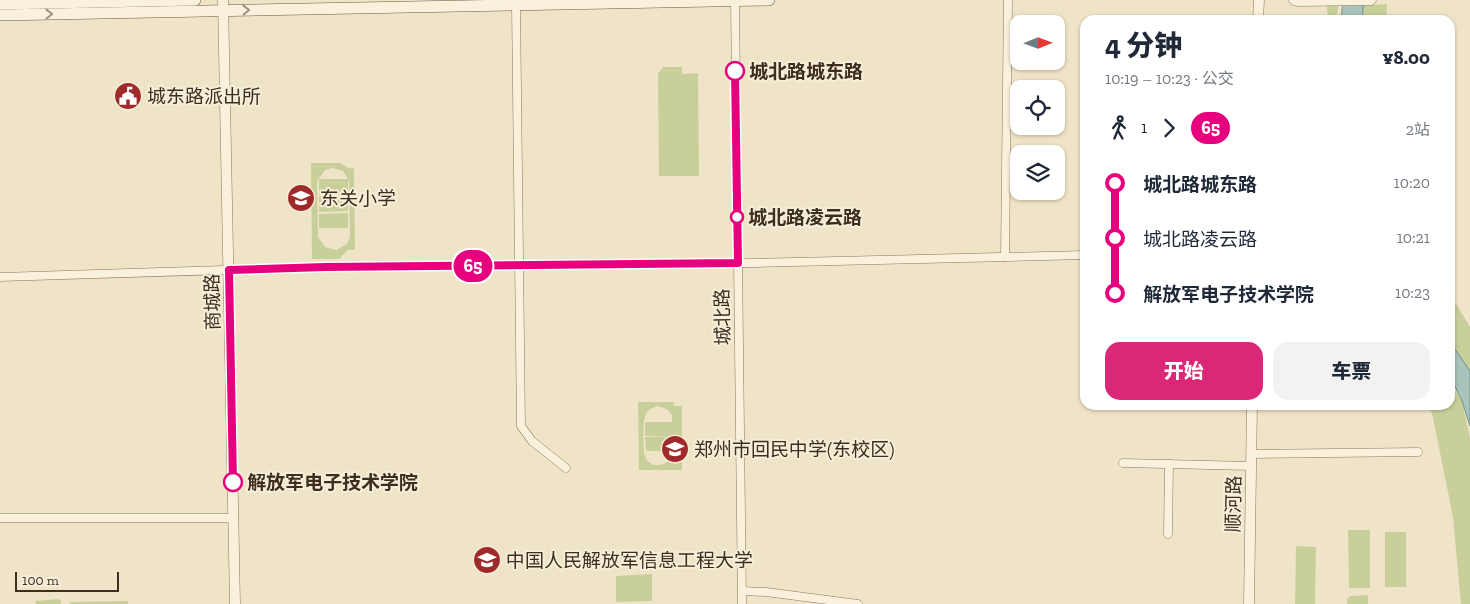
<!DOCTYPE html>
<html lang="zh">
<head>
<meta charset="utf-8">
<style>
  :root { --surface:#fff; --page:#f2f2f3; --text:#1f2937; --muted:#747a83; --accent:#db2777 }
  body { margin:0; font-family:"Zilla Slab","Noto Sans SC",serif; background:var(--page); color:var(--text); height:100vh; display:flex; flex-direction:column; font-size:19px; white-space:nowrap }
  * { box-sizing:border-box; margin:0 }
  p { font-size:16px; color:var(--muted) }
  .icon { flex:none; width:28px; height:28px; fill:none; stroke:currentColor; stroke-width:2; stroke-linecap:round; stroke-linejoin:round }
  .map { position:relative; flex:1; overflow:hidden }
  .panel { position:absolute; left:1080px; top:15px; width:375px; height:395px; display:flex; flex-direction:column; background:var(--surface); border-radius:15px; box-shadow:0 1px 4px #0004 }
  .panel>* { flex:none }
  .badge { padding:0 10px; border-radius:16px; font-size:18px; line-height:32px }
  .needle { width:32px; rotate:89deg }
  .tools { position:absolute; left:1010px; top:15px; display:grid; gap:10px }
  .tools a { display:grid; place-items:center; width:55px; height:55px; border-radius:10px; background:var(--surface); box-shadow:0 1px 4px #0004; font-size:25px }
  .scale { position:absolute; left:15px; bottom:12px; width:104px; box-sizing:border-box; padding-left:5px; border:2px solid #3d2e20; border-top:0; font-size:14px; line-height:18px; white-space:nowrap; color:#3d2e20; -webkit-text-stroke:4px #f7eed8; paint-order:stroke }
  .map>.badge { position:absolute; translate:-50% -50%; box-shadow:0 0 0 2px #fff }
  .legs { display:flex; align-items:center; gap:8px; height:55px; padding:0 25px; font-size:16px }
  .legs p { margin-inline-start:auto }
  .headline { display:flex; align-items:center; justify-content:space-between; height:85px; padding:0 25px }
  h1 { font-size:28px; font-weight:800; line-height:38px }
  .primary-button { display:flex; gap:10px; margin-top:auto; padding:10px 25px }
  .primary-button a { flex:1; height:58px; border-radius:15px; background:var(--accent); color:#fff; font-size:20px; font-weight:800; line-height:58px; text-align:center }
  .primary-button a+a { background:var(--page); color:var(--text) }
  ul { padding:0 25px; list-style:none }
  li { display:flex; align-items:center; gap:18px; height:55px; font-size:19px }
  li i { display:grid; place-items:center; width:8px; height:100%; margin:0 6px; background:currentColor }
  li i::after { content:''; width:12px; height:12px; margin:-6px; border:4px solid; border-radius:50%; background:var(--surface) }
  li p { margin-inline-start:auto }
  li:first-child i { background:linear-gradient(#0000 50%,currentColor 0) }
  li:last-child i { background:linear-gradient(currentColor 50%,#0000 0) }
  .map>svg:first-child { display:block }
  .green { fill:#c9cf9b; fill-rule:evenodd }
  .water { fill:#a9c4bc; stroke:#6f938a }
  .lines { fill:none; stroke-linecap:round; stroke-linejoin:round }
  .minor-casing { stroke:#8d765c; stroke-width:9 }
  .tertiary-casing { stroke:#8d765c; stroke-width:11 }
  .secondary-casing { stroke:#6f573f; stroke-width:12 }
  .minor { stroke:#faf1dc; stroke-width:8 }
  .tertiary { stroke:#faf1dc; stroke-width:10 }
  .secondary { stroke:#faf1dc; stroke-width:11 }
  .oneway { stroke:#9c907e }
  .line-1-casing { stroke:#fff; stroke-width:11 }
  .line-1 { stroke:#e6007e; stroke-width:8 }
  .stop-1-dot { fill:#fff; stroke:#e6007e; stroke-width:2.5 }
  .labels { text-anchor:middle; stroke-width:4; stroke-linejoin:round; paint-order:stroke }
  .stop-label { font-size:19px; font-weight:bold; fill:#3d2e20; stroke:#f7eed8; text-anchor:start }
  .poi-label { font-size:19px; fill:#3d2e20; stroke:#f7eed8; text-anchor:start }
  .street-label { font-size:19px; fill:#3d2e20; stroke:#f7eed8 }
</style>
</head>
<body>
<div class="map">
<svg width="1470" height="604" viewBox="0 0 1470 604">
  <rect width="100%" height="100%" fill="#f0e4c8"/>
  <!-- green -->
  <g class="green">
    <polygon points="1387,4 1386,20 1362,20 1363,6"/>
    <polygon points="1327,5 1338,6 1337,20 1328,20"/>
    <polygon points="663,67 682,67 682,74 698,73 699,176 659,176 658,74"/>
    <path d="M311,163h29l9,5h5l1,82h-7l-9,9h-27zM333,168l10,3 6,10 1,56 -3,7 -11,6 -11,-3 -7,-10 -1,-56 8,-11z"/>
    <polygon points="319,179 348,179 348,194 319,195"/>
    <polygon points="319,196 348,196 348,211 319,212"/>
    <polygon points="348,213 348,228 319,228 319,214"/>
    <polygon points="1450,294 1470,327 1470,371 1450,342"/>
    <polygon points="1450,383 1462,401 1470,438 1470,604 1461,604 1453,517 1432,413 1427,405 1450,405"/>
    <path d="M638,402h36v4h8v64h-43zM657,406l10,3 5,6v7h-27v14h28l-28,1 1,14h27c0,14 -23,21 -28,5 -2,-5 -2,-34 0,-40 2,-6 7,-8 12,-10z"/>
    <polygon points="1348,530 1370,530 1370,588 1349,588"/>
    <rect x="1385" y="532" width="21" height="55"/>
    <polygon points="1296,546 1316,547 1315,604 1295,604"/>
    <polygon points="652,574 652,601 616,602 616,576"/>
    <polygon points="1368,595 1368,604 1347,604 1347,599 1350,596"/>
    <polygon points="58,599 61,601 61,604 36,604 35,601"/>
    <polygon points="128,601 128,604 69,604 71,602"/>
  </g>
  <!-- water -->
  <g class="water">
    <polygon points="1343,0 1364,0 1362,20 1341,20"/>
    <polygon points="1450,342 1470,371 1470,426 1462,401 1450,376"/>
  </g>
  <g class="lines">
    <!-- minor casing -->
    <g class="minor-casing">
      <g id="minor">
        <polyline points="735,0 742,604"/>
        <polyline points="516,5 521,426 532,441 566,468"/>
        <polyline points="1005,257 1008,0"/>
        <polyline points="0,277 325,267 755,263 1085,255"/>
        <polyline points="1251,454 1418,452"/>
        <polyline points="1123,463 1251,466"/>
        <polyline points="0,518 234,518"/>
        <polyline points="1168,534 1169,464"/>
        <polyline points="742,591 766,592 858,604"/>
      </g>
    </g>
    <!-- tertiary casing -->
    <g class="tertiary-casing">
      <g id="tertiary">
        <polyline points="223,0 235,604"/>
        <polyline points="1294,0 1299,1 1371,0"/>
        <polyline points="1258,20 1259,0"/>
        <polyline points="1249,604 1252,405"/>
      </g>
    </g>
    <!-- secondary casing -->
    <g class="secondary-casing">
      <g id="secondary">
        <polyline points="0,4 195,0"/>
        <polyline points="0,15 769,0"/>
      </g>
    </g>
    <!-- minor -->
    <use href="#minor" class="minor"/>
    <!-- tertiary -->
    <use href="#tertiary" class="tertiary"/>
    <!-- secondary -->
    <use href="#secondary" class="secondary"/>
  </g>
  <!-- one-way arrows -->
  <defs><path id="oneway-chevron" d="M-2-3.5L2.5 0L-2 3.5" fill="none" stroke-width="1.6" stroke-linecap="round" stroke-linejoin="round" transform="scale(1.25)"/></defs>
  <g class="oneway">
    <use href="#oneway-chevron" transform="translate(246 10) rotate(-1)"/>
    <use href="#oneway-chevron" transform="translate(49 14) rotate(-1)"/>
  </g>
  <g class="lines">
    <!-- line-1 casing -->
    <g class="line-1-casing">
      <polyline id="line-1" points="233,482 229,270 325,267 738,263 735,71"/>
    </g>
    <!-- line-1 -->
    <use href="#line-1" class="line-1"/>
  </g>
  <!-- icons -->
  <defs>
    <g id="civic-disc" transform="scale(1.4375)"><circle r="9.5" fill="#9e2a2b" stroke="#f7eed8"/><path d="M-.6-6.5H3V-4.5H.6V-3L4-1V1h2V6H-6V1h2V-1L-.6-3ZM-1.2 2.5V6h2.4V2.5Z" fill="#fff"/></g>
    <g id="school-disc" transform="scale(1.4375)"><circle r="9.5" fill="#9e2a2b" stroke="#f7eed8"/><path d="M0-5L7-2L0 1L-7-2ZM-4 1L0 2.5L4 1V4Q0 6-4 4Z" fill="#fff"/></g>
    <g id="university-disc" transform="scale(1.4375)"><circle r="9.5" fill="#9e2a2b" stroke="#f7eed8"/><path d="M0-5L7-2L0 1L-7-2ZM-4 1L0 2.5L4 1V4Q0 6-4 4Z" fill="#fff"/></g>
  </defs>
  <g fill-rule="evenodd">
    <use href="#civic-disc" x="128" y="96"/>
    <use href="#school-disc" x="301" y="198"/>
    <use href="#school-disc" x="675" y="449"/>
    <use href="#university-disc" x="487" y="560"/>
  </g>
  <!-- markers -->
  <g class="stop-1-dot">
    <circle cx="735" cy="71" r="9"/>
    <circle cx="737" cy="217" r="6"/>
    <circle cx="233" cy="482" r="9"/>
  </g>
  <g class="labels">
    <!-- stop labels -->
    <g class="stop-label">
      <text x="749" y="78">城北路城东路</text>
      <text x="748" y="224">城北路凌云路</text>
      <text x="247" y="489">解放军电子技术学院</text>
    </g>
    <!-- poi labels -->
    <g class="poi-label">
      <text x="147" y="103">城东路派出所</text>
      <text x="320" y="205">东关小学</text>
      <text x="694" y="456">郑州市回民中学(东校区)</text>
      <text x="506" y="567">中国人民解放军信息工程大学</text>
    </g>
    <!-- street labels -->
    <g class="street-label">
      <text transform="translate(212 302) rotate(-91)" y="7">商城路</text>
      <text transform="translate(722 317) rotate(-91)" y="7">城北路</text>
      <text transform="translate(1233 504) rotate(-89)" y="7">顺河路</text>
    </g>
  </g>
</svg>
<div class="tools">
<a><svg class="needle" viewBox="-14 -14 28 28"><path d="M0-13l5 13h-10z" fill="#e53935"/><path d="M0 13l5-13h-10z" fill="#747a83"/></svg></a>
<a><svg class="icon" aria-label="locate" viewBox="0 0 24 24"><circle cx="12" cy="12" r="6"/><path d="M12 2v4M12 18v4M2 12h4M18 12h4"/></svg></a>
<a><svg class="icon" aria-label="layers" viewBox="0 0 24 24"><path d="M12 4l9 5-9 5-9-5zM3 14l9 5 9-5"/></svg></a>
</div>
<div class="scale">100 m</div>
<b class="badge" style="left:473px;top:266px;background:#e6007e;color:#fff">65</b>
<section class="panel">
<div class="headline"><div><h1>4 分钟</h1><p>10:19 – 10:23 · 公交</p></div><b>¥8.00</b></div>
<div class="legs"><svg class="icon" aria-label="walk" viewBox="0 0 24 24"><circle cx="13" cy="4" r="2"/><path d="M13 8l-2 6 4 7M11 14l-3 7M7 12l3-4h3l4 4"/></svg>1<svg class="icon" aria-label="forward" viewBox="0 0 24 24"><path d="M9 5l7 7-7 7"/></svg><b class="badge" style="background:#e6007e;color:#fff">65</b><p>2站</p></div>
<ul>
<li><i style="color:#e6007e"></i><b>城北路城东路</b><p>10:20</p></li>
<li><i style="color:#e6007e"></i><span>城北路凌云路</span><p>10:21</p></li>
<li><i style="color:#e6007e"></i><b>解放军电子技术学院</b><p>10:23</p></li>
</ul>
<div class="primary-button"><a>开始</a><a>车票</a></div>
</section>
</div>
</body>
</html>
